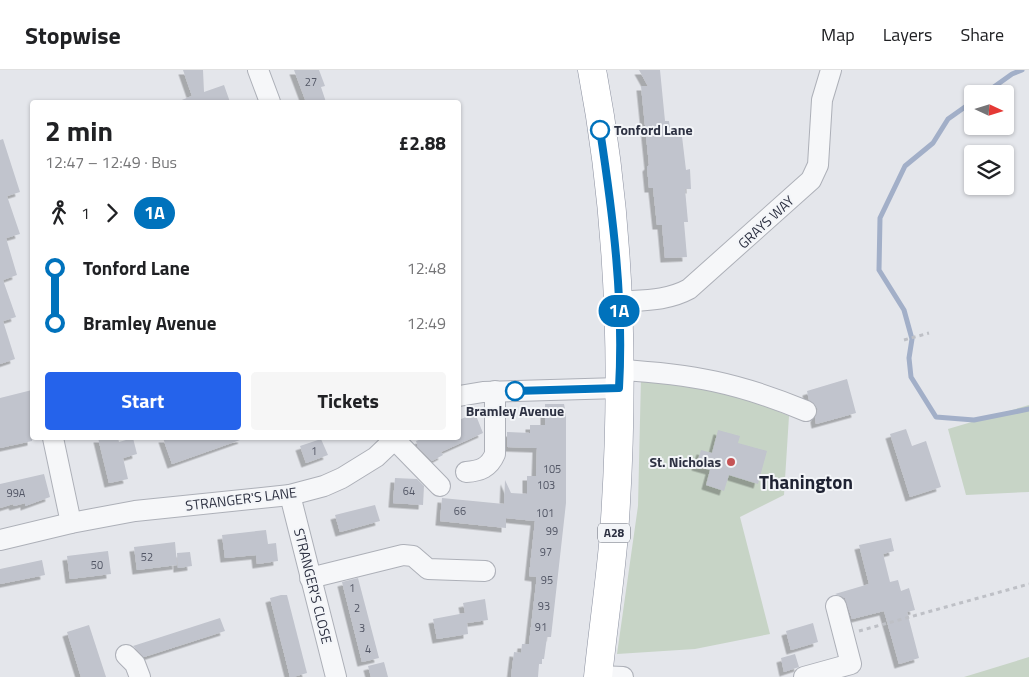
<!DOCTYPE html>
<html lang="en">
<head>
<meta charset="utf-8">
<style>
  :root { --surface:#fff; --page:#f6f6f6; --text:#202124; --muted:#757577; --line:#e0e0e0; --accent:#2563eb }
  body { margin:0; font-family:"Titillium Web",sans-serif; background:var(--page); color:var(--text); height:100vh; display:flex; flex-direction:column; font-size:19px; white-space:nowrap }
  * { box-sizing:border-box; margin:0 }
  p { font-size:16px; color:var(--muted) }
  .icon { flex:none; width:28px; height:28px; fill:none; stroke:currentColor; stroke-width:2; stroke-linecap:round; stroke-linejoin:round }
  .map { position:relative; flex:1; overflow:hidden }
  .drawer { position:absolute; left:30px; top:30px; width:431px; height:340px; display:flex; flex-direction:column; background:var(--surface); border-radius:5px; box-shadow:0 1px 4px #0004 }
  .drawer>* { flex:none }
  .badge { padding:0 10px; border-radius:16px; font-size:18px; line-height:32px }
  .needle { width:32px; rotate:94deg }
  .fabs { position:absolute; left:964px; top:15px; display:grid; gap:10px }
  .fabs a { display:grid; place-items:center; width:50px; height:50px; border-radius:5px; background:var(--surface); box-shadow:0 1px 4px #0004; font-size:25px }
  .map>.badge { position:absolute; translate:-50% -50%; box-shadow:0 0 0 2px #fff }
  .legs { display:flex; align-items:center; gap:8px; height:55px; padding:0 15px; font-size:16px }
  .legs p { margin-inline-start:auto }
  .summary { display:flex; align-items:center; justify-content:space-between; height:85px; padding:0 15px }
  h1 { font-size:28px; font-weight:700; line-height:38px }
  .cta { display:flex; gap:10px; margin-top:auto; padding:10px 15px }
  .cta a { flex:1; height:58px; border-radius:5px; background:var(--accent); color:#fff; font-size:20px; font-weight:700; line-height:58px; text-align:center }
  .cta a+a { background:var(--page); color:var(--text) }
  ul { padding:0 15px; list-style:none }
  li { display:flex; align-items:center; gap:18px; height:55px; font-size:19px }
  li i { display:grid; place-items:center; width:8px; height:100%; margin:0 6px; background:currentColor }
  li i::after { content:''; width:12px; height:12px; margin:-6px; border:4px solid; border-radius:50%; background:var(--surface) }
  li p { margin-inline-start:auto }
  li:first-child i { background:linear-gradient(#0000 50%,currentColor 0) }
  li:last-child i { background:linear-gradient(currentColor 50%,#0000 0) }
  header { display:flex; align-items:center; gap:30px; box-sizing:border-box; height:70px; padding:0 25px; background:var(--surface); border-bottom:1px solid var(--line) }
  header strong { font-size:24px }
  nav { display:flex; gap:28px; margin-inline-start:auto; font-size:18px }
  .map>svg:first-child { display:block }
  .green { fill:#c7d4c6 }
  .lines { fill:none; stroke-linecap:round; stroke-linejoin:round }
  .stream { stroke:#a2afc8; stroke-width:5 }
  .building { fill:#c1c4cd; filter:url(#shadow) }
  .minor-casing { stroke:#adb0b8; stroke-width:22 }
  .highway-casing { stroke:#8c91a0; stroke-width:29 }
  .path { stroke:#bec0c6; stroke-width:3; stroke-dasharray:4 4; stroke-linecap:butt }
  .minor { stroke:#f6f7f9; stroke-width:20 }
  .highway { stroke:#fff; stroke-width:28 }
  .line-1-casing { stroke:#fff; stroke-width:11 }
  .line-1 { stroke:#0072bc; stroke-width:8 }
  .stop-1-dot { fill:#fff; stroke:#0072bc; stroke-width:2.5 }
  .poi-dot { fill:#c55355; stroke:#f3f5f8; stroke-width:2 }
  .labels { text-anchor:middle; stroke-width:4; stroke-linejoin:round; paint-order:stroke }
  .number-label { font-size:11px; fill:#525665 }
  .shield { fill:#f3f5f8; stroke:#686c79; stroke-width:1 }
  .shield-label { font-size:12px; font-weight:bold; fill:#2d3142 }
  .stop-label { font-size:14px; font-weight:bold; fill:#2d3142; stroke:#f3f5f8; text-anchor:start }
  .street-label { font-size:14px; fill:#2d3142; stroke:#f3f5f8 }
  .poi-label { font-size:14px; font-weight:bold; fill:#2d3142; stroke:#f3f5f8; text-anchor:end }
  .district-label { font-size:19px; font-weight:bold; fill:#1f2333; stroke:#f3f5f8 }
</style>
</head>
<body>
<header>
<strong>Stopwise</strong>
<nav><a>Map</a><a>Layers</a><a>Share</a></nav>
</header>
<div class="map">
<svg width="1029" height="607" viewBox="0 0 1029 607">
  <defs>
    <filter id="shadow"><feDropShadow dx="-4.5" dy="4.5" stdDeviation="0" flood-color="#0004"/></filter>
  </defs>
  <rect width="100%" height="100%" fill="#e4e6eb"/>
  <!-- green -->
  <g class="green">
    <polygon points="641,307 723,318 789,346 784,425 740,447 770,564 695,579 617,584 638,436"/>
    <polygon points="1029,335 1029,422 966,425 948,359"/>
    <polygon points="1029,587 1029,607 964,607"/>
  </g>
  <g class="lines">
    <!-- stream -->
    <g class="stream">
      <polyline points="984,24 1012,4 1022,0"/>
      <polyline points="972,32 948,49 933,73 905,96 880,148 879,200 904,240 912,269 909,288 911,307 936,347 974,350 1029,339"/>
    </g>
  </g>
  <!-- building -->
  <g class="building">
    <polygon points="183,0 203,0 204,22 224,15 230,32 179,32 179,31 192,26"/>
    <polygon points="294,0 319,0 325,16 321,17 326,32 306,32"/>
    <polygon points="639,0 660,0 665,51 669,51 670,59 681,58 686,100 690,99 691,119 685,119 688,152 684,152 687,187 665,188 662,155 657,155 653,118 649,118 647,97 649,95 641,16 648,16"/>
    <polygon points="3,69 20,122 7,126 20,164 6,168 17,205 3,210 16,247 3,251 15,289 0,294 0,70"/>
    <polygon points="847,309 856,343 816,354 815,348 818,339 809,330 807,321"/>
    <polygon points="32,320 32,371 0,378 0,328"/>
    <polygon points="545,334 564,334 566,344 566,433 551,567 547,567 544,589 542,589 542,594 539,594 538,607 511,607 514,582 521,583 522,574 529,574 536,514 536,507 529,506 535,451 506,448 506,458 440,451 442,428 504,434 505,410 511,423 527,424 527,406 536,406 537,378 507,377 507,362 530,363 530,355 545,355"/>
    <polygon points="475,343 483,363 441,382 443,385 432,391 418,377 416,371 424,368 459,368 459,350"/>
    <polygon points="906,359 912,376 926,371 941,417 910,427 890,364"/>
    <polygon points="718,360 740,366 738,373 767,381 758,414 729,405 724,421 706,415 710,400 696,396 701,380 712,383"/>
    <polygon points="98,368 118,368 119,372 133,368 137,384 123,388 128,409 109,413"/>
    <polygon points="163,368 242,368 243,369 172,394"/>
    <polygon points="321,369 328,385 306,393 300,376"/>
    <polygon points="44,404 50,427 25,436 25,433 14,436 13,434 0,438 0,414"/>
    <polygon points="395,408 417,409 424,416 423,435 393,433"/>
    <polygon points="375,435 380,451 340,462 335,445"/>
    <polygon points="266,460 268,474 276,473 278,491 257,494 256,485 225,488 222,465"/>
    <polygon points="891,468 894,481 883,484 890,512 898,510 901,521 909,518 915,540 907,542 919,588 899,594 884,541 852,549 845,528 835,524 869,514 859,475"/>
    <polygon points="175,472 177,495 137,500 134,477"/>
    <polygon points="108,481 111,504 70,509 67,486"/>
    <polygon points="190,482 192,496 178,498 177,483"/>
    <polygon points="42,490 45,505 0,514 0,499"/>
    <polygon points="358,508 379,588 362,592 342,512"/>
    <polygon points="281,525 287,525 307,603 293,607 290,607 270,528"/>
    <polygon points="485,529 488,550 467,553 468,564 437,569 433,549 465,543 463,533"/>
    <polygon points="220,548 225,561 144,587 133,576"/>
    <polygon points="813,553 818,572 791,580 786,561"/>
    <polygon points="89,555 106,607 81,607 67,562"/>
    <polygon points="795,584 799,597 784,602 781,588"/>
    <polygon points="384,592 388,607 371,607 368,596"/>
  </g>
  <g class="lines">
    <!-- minor casing -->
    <g class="minor-casing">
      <g id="minor">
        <polyline points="258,0 270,32"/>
        <path d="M618,232c25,-2 49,-1 71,-13l122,-109 7,-15 4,-65 9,-30"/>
        <path d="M620,300c72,4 119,13 186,41"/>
        <polyline points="459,326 483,322 619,318"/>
        <polyline points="53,368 71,453"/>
        <polyline points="394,369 440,416"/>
        <path d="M466,402c14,-1 23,-4 29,-18v-63"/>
        <polyline points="290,425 336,607"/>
        <polyline points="0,470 71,453 135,441 290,425 324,416 342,408 376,387 396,368"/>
        <polyline points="310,508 403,485 413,486 428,499 485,501"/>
        <polyline points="126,585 135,594 140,607"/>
        <polyline points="598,606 623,607"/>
        <polyline points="804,607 851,594 836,536"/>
      </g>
    </g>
    <!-- highway casing -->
    <g class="highway-casing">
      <path id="highway" d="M592,0c29,152 33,310 22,464 -4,48 -11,95 -16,143"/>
    </g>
    <!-- path -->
    <g class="path">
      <polyline points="904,270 929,263"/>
      <polyline points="859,561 1029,514"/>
    </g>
    <!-- minor -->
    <use href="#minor" class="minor"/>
    <!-- highway -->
    <use href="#highway" class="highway"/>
  </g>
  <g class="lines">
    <!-- line-1 casing -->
    <g class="line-1-casing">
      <path id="line-1" d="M515,321l104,-3c5,-86 -6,-173 -19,-258"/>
    </g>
    <!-- line-1 -->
    <use href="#line-1" class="line-1"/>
  </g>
  <!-- markers -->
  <g class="stop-1-dot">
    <circle cx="600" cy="60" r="9"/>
    <circle cx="515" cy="321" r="9"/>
  </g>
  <circle class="poi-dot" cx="731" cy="392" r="5"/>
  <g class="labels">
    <!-- number labels -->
    <g class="number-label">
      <text x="311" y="16">27</text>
      <text x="314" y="385">1</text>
      <text x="552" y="403">105</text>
      <text x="546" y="419">103</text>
      <text x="409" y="425">64</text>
      <text x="16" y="427">99A</text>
      <text x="460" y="445">66</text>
      <text x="545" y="447">101</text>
      <text x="552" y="465">99</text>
      <text x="546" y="486">97</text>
      <text x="147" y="491">52</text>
      <text x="97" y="499">50</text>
      <text x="547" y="514">95</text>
      <text x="352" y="522">1</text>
      <text x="544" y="540">93</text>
      <text x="357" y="542">2</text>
      <text x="541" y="561">91</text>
      <text x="362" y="562">3</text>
      <text x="368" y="583">4</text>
    </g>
    <!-- shield labels -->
    <rect class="shield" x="598" y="453.5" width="32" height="19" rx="4"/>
    <g class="shield-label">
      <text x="614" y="467">A28</text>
    </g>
    <!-- stop labels -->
    <g class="stop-label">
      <text x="614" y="65">Tonford Lane</text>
      <text x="515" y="346" text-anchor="middle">Bramley Avenue</text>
    </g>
    <!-- street labels -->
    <g class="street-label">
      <text transform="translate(766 152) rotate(-43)" y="5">GRAYS WAY</text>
      <text transform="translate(241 429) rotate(-7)" y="5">STRANGER'S LANE</text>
      <text transform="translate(313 516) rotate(76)" y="5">STRANGER'S CLOSE</text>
    </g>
    <!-- poi labels -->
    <g class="poi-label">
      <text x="721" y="397">St. Nicholas</text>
    </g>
    <!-- district labels -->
    <g class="district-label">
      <text x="806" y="419">Thanington</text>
    </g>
  </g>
</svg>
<div class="fabs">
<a><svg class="needle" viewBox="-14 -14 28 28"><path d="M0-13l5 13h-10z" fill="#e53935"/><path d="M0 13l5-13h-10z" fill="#757577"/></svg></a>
<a><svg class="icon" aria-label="layers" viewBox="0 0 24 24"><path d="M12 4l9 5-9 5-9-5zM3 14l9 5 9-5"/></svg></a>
</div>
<b class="badge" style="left:619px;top:241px;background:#0072bc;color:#fff">1A</b>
<section class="drawer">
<div class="summary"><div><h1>2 min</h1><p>12:47 – 12:49 · Bus</p></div><b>£2.88</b></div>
<div class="legs"><svg class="icon" aria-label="walk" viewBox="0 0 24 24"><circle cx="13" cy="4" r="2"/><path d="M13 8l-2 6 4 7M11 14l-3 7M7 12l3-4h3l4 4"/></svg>1<svg class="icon" aria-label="forward" viewBox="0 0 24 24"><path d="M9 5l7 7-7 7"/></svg><b class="badge" style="background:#0072bc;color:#fff">1A</b></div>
<ul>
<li><i style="color:#0072bc"></i><b>Tonford Lane</b><p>12:48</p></li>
<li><i style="color:#0072bc"></i><b>Bramley Avenue</b><p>12:49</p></li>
</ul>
<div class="cta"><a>Start</a><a>Tickets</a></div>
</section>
</div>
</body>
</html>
